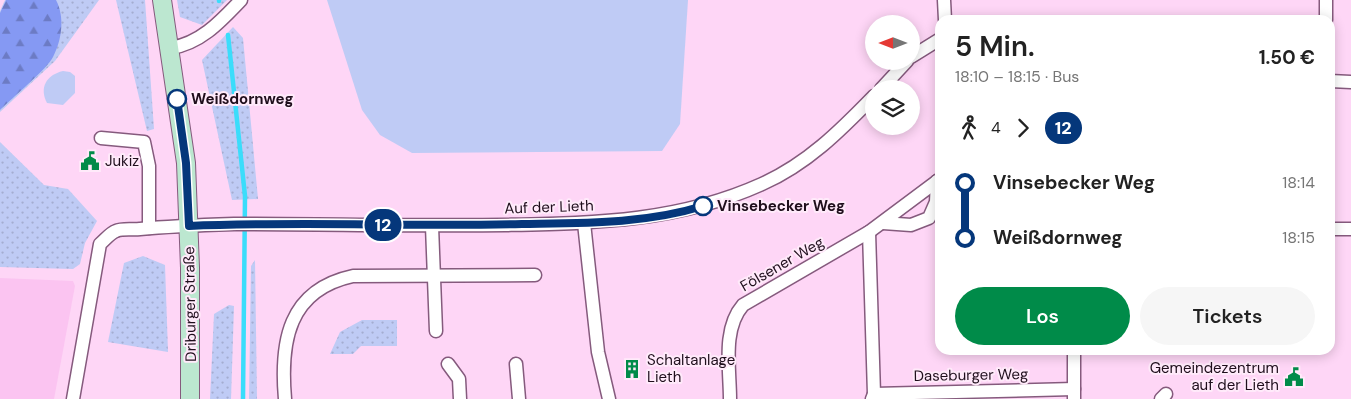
<!DOCTYPE html>
<html lang="de">
<head>
<meta charset="utf-8">
<style>
  :root { --surface:#fff; --page:#f6f6f6; --text:#222; --muted:#767676; --accent:#008b49 }
  body { margin:0; font-family:"DM Sans",sans-serif; background:var(--page); color:var(--text); height:100vh; display:flex; flex-direction:column; font-size:19px; white-space:nowrap }
  * { box-sizing:border-box; margin:0 }
  p { font-size:16px; color:var(--muted) }
  .icon { flex:none; width:28px; height:28px; fill:none; stroke:currentColor; stroke-width:2; stroke-linecap:round; stroke-linejoin:round }
  .map { position:relative; flex:1; overflow:hidden }
  .side { position:absolute; left:935px; top:15px; width:400px; height:340px; display:flex; flex-direction:column; background:var(--surface); border-radius:15px; box-shadow:0 2px 12px #0003 }
  .side>* { flex:none }
  .badge { padding:0 10px; border-radius:16px; font-size:18px; line-height:32px }
  .needle { width:32px; rotate:270deg }
  .fabs { position:absolute; left:865px; top:15px; display:grid; gap:10px }
  .fabs a { display:grid; place-items:center; width:55px; height:55px; border-radius:50%; background:var(--surface); box-shadow:0 2px 12px #0003; font-size:25px }
  .map>.badge { position:absolute; translate:-50% -50%; box-shadow:0 0 0 2px #fff }
  .legs { display:flex; align-items:center; gap:8px; height:55px; padding:0 20px; font-size:16px }
  .legs p { margin-inline-start:auto }
  .overview { display:flex; align-items:center; justify-content:space-between; height:85px; padding:0 20px }
  h1 { font-size:28px; font-weight:600; line-height:38px }
  .action { display:flex; gap:10px; margin-top:auto; padding:10px 20px }
  .action a { flex:1; height:58px; border-radius:30px; background:var(--accent); color:#fff; font-size:20px; font-weight:600; line-height:58px; text-align:center }
  .action a+a { background:var(--page); color:var(--text) }
  ul { padding:0 20px; list-style:none }
  li { display:flex; align-items:center; gap:18px; height:55px; font-size:19px }
  li i { display:grid; place-items:center; width:8px; height:100%; margin:0 6px; background:currentColor }
  li i::after { content:''; width:12px; height:12px; margin:-6px; border:4px solid; border-radius:50%; background:var(--surface) }
  li p { margin-inline-start:auto }
  li:first-child i { background:linear-gradient(#0000 50%,currentColor 0) }
  li:last-child i { background:linear-gradient(currentColor 50%,#0000 0) }
  .map>svg:first-child { display:block }
  .built { fill:#fbc4f1 }
  .green { fill:url(#green-dots) }
  .forest { fill:url(#forest-firs) }
  .pitch { fill:#bfcbf5 }
  .lines { fill:none; stroke-linecap:round; stroke-linejoin:round }
  .stream { stroke:#3addfb; stroke-width:4.5 }
  .street-casing { stroke:#855a7d; stroke-width:15 }
  .secondary-casing { stroke:#855a7d; stroke-width:20 }
  .street { stroke:#fff; stroke-width:12 }
  .secondary { stroke:#bce7d0; stroke-width:18 }
  .line-1-casing { stroke:#fff; stroke-width:11 }
  .line-1 { stroke:#05377b; stroke-width:8 }
  .stop-1-dot { fill:#fff; stroke:#05377b; stroke-width:2.5 }
  .labels { text-anchor:middle; stroke-width:4; stroke-linejoin:round; paint-order:stroke }
  .stop-label { font-size:15px; font-weight:bold; fill:#1f0e1c; stroke:#ffeafa; text-anchor:start }
  .poi-label { font-size:15px; fill:#1f0e1c; stroke:#ffeafa; text-anchor:start }
  .street-label { font-size:15px; fill:#1f0e1c; stroke:#ffeafa }
</style>
</head>
<body>
<div class="map">
<svg width="1351" height="399" viewBox="0 0 1351 399">
  <defs>
    <pattern id="green-dots" width="8" height="8" patternUnits="userSpaceOnUse" patternTransform="scale(1.25)"><rect width="8" height="8" fill="#bfcbf5"/><path d="M2 2h.1M6 6h.1" fill="none" stroke="#a4add1" stroke-width="1.8" stroke-linecap="round"/></pattern>
    <pattern id="forest-firs" width="22" height="20" patternUnits="userSpaceOnUse" patternTransform="scale(1.25)"><rect width="22" height="20" fill="#8599f3"/><path d="M5 1l3.5 6h-7zM16 11l3.5 6h-7z" fill="#6c7bc4"/></pattern>
  </defs>
  <rect width="100%" height="100%" fill="#fed6f6"/>
  <!-- built -->
  <polygon class="built" points="0,278 73,281 75,286 54,399 0,399"/>
  <!-- green -->
  <g class="green">
    <polygon points="5,0 99,0 55,61 0,112 0,11"/>
    <polygon points="116,0 145,0 154,129 147,131"/>
    <polygon points="177,0 227,0 202,25 180,17"/>
    <polygon points="233,27 243,38 258,199 232,200 202,60"/>
    <polygon points="0,142 44,185 68,189 97,221 85,243 80,264 73,269 0,267"/>
    <polygon points="143,256 165,265 168,352 108,342 124,263"/>
    <polygon points="255,260 257,399 249,399 251,266"/>
    <polygon points="229,305 234,306 231,399 210,399 214,314"/>
    <polygon points="362,320 397,320 397,346 361,346 353,354 330,354 340,332"/>
  </g>
  <!-- forest -->
  <path class="forest" d="M6,0h50c9,17 6,40 -3,57 -5,11 -42,42 -53,53v-97z"/>
  <!-- pitch -->
  <g class="pitch">
    <polygon points="327,0 688,0 680,124 662,151 412,153 380,135 362,110"/>
    <path d="M63,71l7,1 5,4v17l-12,12 -16,-2c-8,-15 -1,-28 16,-32z"/>
  </g>
  <g class="lines">
    <!-- stream -->
    <g class="stream">
      <polyline points="219,0 219,1"/>
      <polyline points="228,35 245,196 243,399"/>
    </g>
    <!-- street casing -->
    <g class="street-casing">
      <g id="street">
        <polyline points="944,0 945,20"/>
        <polyline points="1326,0 1326,20"/>
        <path d="M171,48c30,-5 49,-26 70,-48"/>
        <polyline points="911,57 940,39"/>
        <polyline points="1330,81 1351,82"/>
        <polyline points="881,89 907,61"/>
        <polyline points="101,138 144,142 149,166 149,228"/>
        <polyline points="584,223 598,352 609,399"/>
        <polyline points="883,223 911,225 929,218 936,202 937,181"/>
        <polyline points="432,226 436,331"/>
        <polyline points="1330,229 1351,229"/>
        <polyline points="869,232 874,394"/>
        <polyline points="448,364 459,379 460,399"/>
        <polyline points="516,364 519,399"/>
        <path d="M73,399l27,-155c5,-4 10,-11 16,-13 6,-3 17,-1 24,-2 32,-3 63,-4 94,-5 91,0 181,2 271,1 90,-2 173,-3 257,-41 45,-20 78,-53 112,-88"/>
        <path d="M285,399c-5,-57 3,-109 68,-123l182,-1"/>
        <path d="M730,399c0,-30 -8,-70 13,-94l126,-73 71,-53"/>
        <polyline points="872,399 874,394 1074,389"/>
        <polyline points="1074,399 1074,350"/>
        <polyline points="1161,399 1166,394"/>
      </g>
    </g>
    <!-- secondary casing -->
    <g class="secondary-casing">
      <polyline id="secondary" points="162,0 186,163 190,268 190,399"/>
    </g>
    <!-- street -->
    <use href="#street" class="street"/>
    <!-- secondary -->
    <use href="#secondary" class="secondary"/>
  </g>
  <g class="lines">
    <!-- line-1 casing -->
    <g class="line-1-casing">
      <path id="line-1" d="M177,99l9,64 3,63c111,-5 222,1 333,-2 60,-1 123,0 181,-18"/>
    </g>
    <!-- line-1 -->
    <use href="#line-1" class="line-1"/>
  </g>
  <!-- icons -->
  <defs>
    <g id="civic-bare" transform="scale(1.5)"><path d="M-.6-6.5H3V-4.5H.6V-3L4-1V1h2V6H-6V1h2V-1L-.6-3ZM-1.2 2.5V6h2.4V2.5Z" fill="#008b49" stroke="#ffeafa" stroke-width="2.5" paint-order="stroke"/></g>
    <g id="building-bare" transform="scale(1.5)"><path d="M-4-6H4V6H1V3H-1V6H-4ZM-2.5-4.3h1.7v1.8h-1.7ZM.8-4.3h1.7v1.8H.8ZM-2.5-1h1.7V.8h-1.7ZM.8-1h1.7V.8H.8Z" fill="#008b49" stroke="#ffeafa" stroke-width="2.5" paint-order="stroke"/></g>
  </defs>
  <g fill-rule="evenodd">
    <use href="#civic-bare" x="90" y="161"/>
    <use href="#building-bare" x="632" y="369"/>
    <use href="#civic-bare" x="1294" y="377"/>
  </g>
  <!-- markers -->
  <g class="stop-1-dot">
    <circle cx="177" cy="99" r="9"/>
    <circle cx="703" cy="206" r="9"/>
  </g>
  <g class="labels">
    <!-- stop labels -->
    <g class="stop-label">
      <text x="191" y="104">Weißdornweg</text>
      <text x="717" y="211">Vinsebecker Weg</text>
    </g>
    <!-- poi labels -->
    <g class="poi-label">
      <text x="105" y="166">Jukiz</text>
      <text x="647" y="365">Schaltanlage<tspan x="647" dy="17">Lieth</tspan></text>
      <text x="1279" y="373" text-anchor="end">Gemeindezentrum<tspan x="1279" dy="17">auf der Lieth</tspan></text>
    </g>
    <!-- street labels -->
    <g class="street-label">
      <text transform="translate(549 207) rotate(-2)" y="5">Auf der Lieth</text>
      <text transform="translate(782 264) rotate(-30)" y="5">Fölsener Weg</text>
      <text transform="translate(190 304) rotate(-91)" y="5">Driburger Straße</text>
      <text transform="translate(971 375) rotate(-1)" y="5">Daseburger Weg</text>
    </g>
  </g>
</svg>
<div class="fabs">
<a><svg class="needle" viewBox="-14 -14 28 28"><path d="M0-13l5 13h-10z" fill="#e53935"/><path d="M0 13l5-13h-10z" fill="#767676"/></svg></a>
<a><svg class="icon" aria-label="layers" viewBox="0 0 24 24"><path d="M12 4l9 5-9 5-9-5zM3 14l9 5 9-5"/></svg></a>
</div>
<b class="badge" style="left:383px;top:225px;background:#05377b;color:#fff">12</b>
<section class="side">
<div class="overview"><div><h1>5 Min.</h1><p>18:10 – 18:15 · Bus</p></div><b>1.50 €</b></div>
<div class="legs"><svg class="icon" aria-label="walk" viewBox="0 0 24 24"><circle cx="13" cy="4" r="2"/><path d="M13 8l-2 6 4 7M11 14l-3 7M7 12l3-4h3l4 4"/></svg>4<svg class="icon" aria-label="forward" viewBox="0 0 24 24"><path d="M9 5l7 7-7 7"/></svg><b class="badge" style="background:#05377b;color:#fff">12</b></div>
<ul>
<li><i style="color:#05377b"></i><b>Vinsebecker Weg</b><p>18:14</p></li>
<li><i style="color:#05377b"></i><b>Weißdornweg</b><p>18:15</p></li>
</ul>
<div class="action"><a>Los</a><a>Tickets</a></div>
</section>
</div>
</body>
</html>
